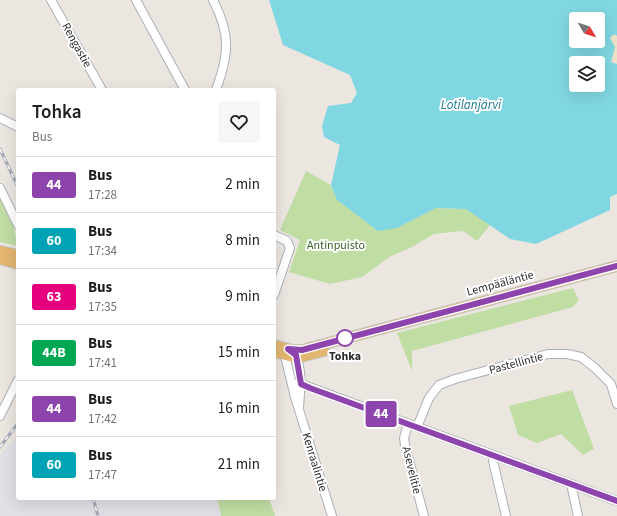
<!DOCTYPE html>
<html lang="en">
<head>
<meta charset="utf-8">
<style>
  :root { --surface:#fff; --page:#f6f6f6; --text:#202124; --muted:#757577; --line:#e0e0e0 }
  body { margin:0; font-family:"Source Sans 3",sans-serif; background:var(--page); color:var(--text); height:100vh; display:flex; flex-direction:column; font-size:15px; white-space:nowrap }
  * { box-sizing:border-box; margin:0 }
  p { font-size:13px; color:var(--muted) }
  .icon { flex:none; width:22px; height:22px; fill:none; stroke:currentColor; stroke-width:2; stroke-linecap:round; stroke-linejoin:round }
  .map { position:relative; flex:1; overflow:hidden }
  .details { position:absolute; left:16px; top:88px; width:260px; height:412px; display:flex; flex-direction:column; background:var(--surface); border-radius:4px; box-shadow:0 4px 16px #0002 }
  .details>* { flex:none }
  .badge { padding:0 8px; border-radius:3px; font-size:14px; line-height:26px }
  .needle { width:26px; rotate:129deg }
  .fabs { position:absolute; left:569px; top:12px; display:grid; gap:8px }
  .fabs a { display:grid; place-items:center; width:36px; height:36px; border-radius:4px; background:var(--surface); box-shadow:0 4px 16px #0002; font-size:20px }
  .map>.badge { position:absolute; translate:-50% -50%; box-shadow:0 0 0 2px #fff }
  .round { display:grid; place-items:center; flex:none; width:42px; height:42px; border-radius:4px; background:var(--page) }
  .overview { display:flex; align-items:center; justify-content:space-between; height:68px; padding:0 16px }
  h1 { font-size:19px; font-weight:600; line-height:30px }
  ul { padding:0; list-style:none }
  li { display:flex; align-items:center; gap:12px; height:56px; padding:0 16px; border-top:1px solid var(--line) }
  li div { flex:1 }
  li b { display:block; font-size:15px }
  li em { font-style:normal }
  li .badge { min-width:44px; font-weight:700; text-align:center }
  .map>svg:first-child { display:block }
  .industrial { fill:#e1e0e6 }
  .green { fill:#c0dda4 }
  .sand { fill:#ede2c8 }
  .water { fill:#80d7e2; fill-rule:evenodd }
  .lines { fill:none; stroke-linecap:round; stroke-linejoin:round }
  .minor-casing { stroke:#adb0b7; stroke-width:10 }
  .major-casing { stroke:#c4c4c4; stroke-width:12 }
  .minor { stroke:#fff; stroke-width:8 }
  .major { stroke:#e2b670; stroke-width:10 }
  .rail-casing { stroke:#a4a9b4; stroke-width:3 }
  .rail { stroke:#fff; stroke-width:1.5; stroke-dasharray:4.5; stroke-linecap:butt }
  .line-casing { stroke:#fff; stroke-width:9 }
  .line { stroke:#8e44ad; stroke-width:6 }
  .stop-dot { fill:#fff; stroke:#8e44ad; stroke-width:2 }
  .labels { text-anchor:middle; stroke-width:4; stroke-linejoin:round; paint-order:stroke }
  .street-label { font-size:12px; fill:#2d2d2d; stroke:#fff }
  .park-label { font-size:12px; fill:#3a6323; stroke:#fff }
  .stop-label { font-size:12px; font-weight:bold; fill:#2d2d2d; stroke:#fff }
  .water-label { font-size:13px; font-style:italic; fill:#1d7a90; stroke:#fff }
</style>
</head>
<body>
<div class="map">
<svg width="617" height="516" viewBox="0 0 617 516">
  <rect width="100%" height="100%" fill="#ece6e1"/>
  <!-- industrial -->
  <polygon class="industrial" points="18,436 18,498 217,498 221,516 0,516 0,454"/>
  <!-- green -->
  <g class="green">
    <polygon points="306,171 331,185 337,200 397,228 436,208 466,209 491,224 477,241 463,231 434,234 412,247 391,256 362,277 330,284 289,272 300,240 280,230"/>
    <path d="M0,198c10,16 15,29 17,48l-17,-4z"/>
    <polygon points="573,288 579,300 573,307 412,351 412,371 397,333"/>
    <polygon points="572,390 594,449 583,455 561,434 537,443 518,435 509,406"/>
    <polygon points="217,498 269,498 275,516 221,516"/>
  </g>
  <!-- sand -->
  <polygon class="sand" points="614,34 617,36 617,64 611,62 615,47 610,38"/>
  <!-- water -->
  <path class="water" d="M269,0h348v36l-3,-2 -4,4 5,9 -4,15 6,2v130l-7,3v13l-74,34 -26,-5 -44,-30 -30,-1 -39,20 -19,3 -41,-31 -6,-15 9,-40 -16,-8 -2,-11 6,-20 23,-3 6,-10 -7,-18 -67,-30zM576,19h22v22h-22zM576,63h22v22h-22z"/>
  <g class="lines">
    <!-- minor casing -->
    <g class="minor-casing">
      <g id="minor">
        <polyline points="51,0 102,90"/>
        <polyline points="136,0 185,90"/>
        <path d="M213,0c18,35 16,54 3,90"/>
        <polyline points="0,118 18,127"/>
        <polyline points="0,188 18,225"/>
        <polyline points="274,235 287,241 290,248 274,295"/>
        <polyline points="292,384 301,384 617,501"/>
        <path d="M299,408c1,-17 6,-50 -11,-59l-3,7 10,41 37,119"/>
        <polyline points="0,416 18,380"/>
        <polyline points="408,424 404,438 405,445 424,516"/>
        <polyline points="417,427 429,398 439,385 455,379 548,354 567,354 581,357 595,368 611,384 617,404"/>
        <polyline points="495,456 493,461 506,516"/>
        <polyline points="571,484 578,516"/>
      </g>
    </g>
    <!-- major casing -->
    <g class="major-casing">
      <g id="major">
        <polyline points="0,251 18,255"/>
        <polyline points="0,259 18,264"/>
        <polyline points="274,345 293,350 302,350 617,266"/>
        <polyline points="274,352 297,358 324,351"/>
      </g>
    </g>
    <!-- minor -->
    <use href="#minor" class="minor"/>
    <!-- major -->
    <use href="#major" class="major"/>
    <!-- rail casing -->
    <g class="rail-casing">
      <g id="rail">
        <polyline points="0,149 18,187"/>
        <polyline points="0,447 18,423"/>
        <polyline points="93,498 98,516"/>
      </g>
    </g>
    <!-- rail -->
    <use href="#rail" class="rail"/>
  </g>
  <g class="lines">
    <!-- line casing -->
    <g class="line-casing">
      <polyline id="line" points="617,266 302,350 288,349 296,355 301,384 310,388 617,501"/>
    </g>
    <!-- line -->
    <use href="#line" class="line"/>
  </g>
  <!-- markers -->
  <circle class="stop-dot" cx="345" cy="338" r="8"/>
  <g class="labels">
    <!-- street labels -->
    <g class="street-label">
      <text transform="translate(77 45) rotate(61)" y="4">Rengastie</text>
      <text transform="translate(500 283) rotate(-15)" y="4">Lempääläntie</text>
      <text transform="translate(516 363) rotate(-15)" y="4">Pastellintie</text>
      <text transform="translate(315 462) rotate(73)" y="4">Kenraalintie</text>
      <text transform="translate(412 470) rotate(76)" y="4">Asevelitie</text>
    </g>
    <!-- park labels -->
    <g class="park-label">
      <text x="336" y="249">Antinpuisto</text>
    </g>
    <!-- stop labels -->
    <g class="stop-label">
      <text x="345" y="360">Tohka</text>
    </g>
    <!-- water labels -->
    <g class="water-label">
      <text x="471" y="109">Lotilanjärvi</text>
    </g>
  </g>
</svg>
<div class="fabs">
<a><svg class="needle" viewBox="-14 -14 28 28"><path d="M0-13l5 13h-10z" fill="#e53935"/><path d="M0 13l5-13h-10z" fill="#757577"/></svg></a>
<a><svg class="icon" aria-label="layers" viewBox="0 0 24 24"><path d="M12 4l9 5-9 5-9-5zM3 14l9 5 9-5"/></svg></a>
</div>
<b class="badge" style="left:381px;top:414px;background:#8e44ad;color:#fff">44</b>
<section class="details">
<div class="overview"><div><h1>Tohka</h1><p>Bus</p></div><a class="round"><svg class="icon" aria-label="heart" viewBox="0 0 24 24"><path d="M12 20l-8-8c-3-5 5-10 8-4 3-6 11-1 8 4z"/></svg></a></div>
<ul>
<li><span class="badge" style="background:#8e44ad;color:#fff">44</span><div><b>Bus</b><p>17:28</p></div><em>2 min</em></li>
<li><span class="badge" style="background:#00a3b4;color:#fff">60</span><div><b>Bus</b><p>17:34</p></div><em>8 min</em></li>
<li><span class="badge" style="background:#e6007e;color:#fff">63</span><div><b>Bus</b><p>17:35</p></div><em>9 min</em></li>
<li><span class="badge" style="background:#00a651;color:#fff">44B</span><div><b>Bus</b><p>17:41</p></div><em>15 min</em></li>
<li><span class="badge" style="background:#8e44ad;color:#fff">44</span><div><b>Bus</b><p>17:42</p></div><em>16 min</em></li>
<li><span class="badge" style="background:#00a3b4;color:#fff">60</span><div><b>Bus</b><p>17:47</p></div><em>21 min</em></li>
</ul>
</section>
</div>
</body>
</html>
